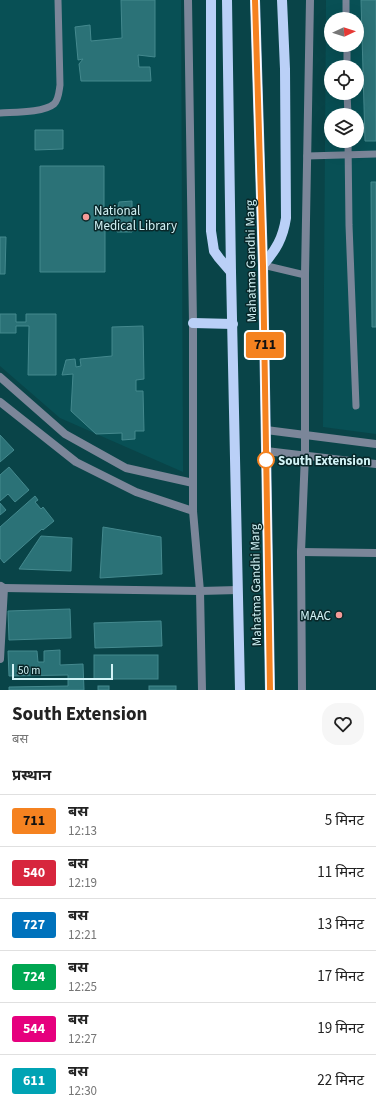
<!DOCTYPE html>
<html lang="hi">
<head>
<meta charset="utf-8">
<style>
  :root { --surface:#fff; --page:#f6f6f6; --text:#222; --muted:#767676; --line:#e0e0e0 }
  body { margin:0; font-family:"Source Sans 3","Noto Sans Devanagari",sans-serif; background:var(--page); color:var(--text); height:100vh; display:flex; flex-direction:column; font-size:15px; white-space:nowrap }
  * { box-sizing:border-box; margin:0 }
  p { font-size:13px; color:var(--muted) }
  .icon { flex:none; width:22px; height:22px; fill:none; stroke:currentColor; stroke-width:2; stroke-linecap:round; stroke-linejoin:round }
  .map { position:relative; height:690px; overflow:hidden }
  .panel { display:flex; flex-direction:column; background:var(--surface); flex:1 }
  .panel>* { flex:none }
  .badge { padding:0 8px; border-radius:3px; font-size:14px; line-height:26px }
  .needle { width:26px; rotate:86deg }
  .buttons { position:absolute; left:324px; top:12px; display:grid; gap:8px }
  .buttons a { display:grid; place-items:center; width:40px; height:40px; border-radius:50%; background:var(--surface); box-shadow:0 4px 16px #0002; font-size:20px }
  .scale { position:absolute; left:12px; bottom:10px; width:101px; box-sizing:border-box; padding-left:4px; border:2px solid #d2f3f6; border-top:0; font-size:11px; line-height:14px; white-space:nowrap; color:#d2f3f6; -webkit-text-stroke:3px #092729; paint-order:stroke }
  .map>.badge { position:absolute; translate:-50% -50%; box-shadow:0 0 0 2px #fff }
  h2 { padding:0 12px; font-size:15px; line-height:36px }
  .round { display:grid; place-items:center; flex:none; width:42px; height:42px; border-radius:16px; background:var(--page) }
  .overview { display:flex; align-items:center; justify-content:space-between; height:68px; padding:0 12px }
  h1 { font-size:19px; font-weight:700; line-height:30px }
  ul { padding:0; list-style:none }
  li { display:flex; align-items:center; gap:12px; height:52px; padding:0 12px; border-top:1px solid var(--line) }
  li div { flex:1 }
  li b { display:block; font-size:15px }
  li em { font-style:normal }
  li .badge { min-width:44px; font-weight:700; text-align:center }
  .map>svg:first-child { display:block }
  .built { fill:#085055; fill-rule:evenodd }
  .building { fill:#2b7277; stroke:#44898e }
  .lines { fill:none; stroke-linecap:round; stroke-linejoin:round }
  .service { stroke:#7b8699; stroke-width:7 }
  .minor { stroke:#7b8699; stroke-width:8 }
  .tertiary { stroke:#7b8699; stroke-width:8 }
  .primary { stroke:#bad0f7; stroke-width:10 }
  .line-casing { stroke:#fff; stroke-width:9 }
  .line { stroke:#f58220; stroke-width:6 }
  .poi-dot { fill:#f59b98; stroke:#092729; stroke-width:1.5 }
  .stop-dot { fill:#fff; stroke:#f58220; stroke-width:2 }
  .labels { text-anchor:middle; stroke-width:3; stroke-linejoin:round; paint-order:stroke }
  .poi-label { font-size:13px; fill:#d2f3f6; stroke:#092729; text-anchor:start }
  .street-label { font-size:13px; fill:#d2f3f6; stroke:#092729 }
  .stop-label { font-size:13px; font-weight:bold; fill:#d2f3f6; stroke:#092729; text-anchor:start }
</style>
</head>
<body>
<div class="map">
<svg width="376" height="690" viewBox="0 0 376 690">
  <rect width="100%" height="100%" fill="#094448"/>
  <!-- built -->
  <g class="built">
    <polygon points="0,0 181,0 183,472 60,418 0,366"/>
    <path d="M326,0h50v434l-53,-7zM331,19h26v26h-26zM331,67h26v26h-26zM331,115h26v26h-26z"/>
  </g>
  <!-- building -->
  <g class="building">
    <polygon points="121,0 155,0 155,57 138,55 139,67 150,67 151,81 81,81 79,64 83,59 78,60 75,27 90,25 91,41 122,38"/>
    <polygon points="361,0 376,0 376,141 365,141"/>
    <polygon points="35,130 63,130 63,149 35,150"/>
    <polygon points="40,166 104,166 104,210 118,210 119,202 132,201 132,232 117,232 117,224 105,224 105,272 40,272"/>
    <polygon points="371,182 376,182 376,327 372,327"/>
    <polygon points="0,237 6,237 5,274 0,274"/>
    <polygon points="0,314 16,314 16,322 26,322 26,314 56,314 56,375 28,375 29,326 16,326 16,333 0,333"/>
    <polygon points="143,326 144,379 136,380 136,391 143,391 144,431 135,431 135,439 122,440 122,433 96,434 71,411 73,374 62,375 66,360 75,359 76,367 81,366 80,359 112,356 112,327"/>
    <polygon points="0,435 14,450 0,462"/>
    <polygon points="9,467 29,490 15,502 8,494 0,501 0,475"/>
    <polygon points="35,496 38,500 35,502 41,509 43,507 54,521 43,530 42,529 4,563 0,558 0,527"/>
    <polygon points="0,503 6,510 0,515"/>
    <polygon points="103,527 161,537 162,574 100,578"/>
    <polygon points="41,536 72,538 71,571 19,569"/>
    <polygon points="70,609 71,638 9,640 8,611"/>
    <polygon points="161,621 162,646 95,648 94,623"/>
    <polygon points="60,650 60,665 83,664 84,690 9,690 9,687 68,686 68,675 9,676 8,651 37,651 38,662 44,662 44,651"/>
    <rect x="94" y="655" width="64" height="24"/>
    <rect x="98" y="686" width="11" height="4"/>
    <rect x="149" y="686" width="27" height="4"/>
  </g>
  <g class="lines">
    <!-- service -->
    <g class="service">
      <polyline points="346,0 346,19"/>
      <polyline points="347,45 347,67"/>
      <polyline points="347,93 348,115"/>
      <path d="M0,113c14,-1 43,0 54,-9 5,-5 5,-13 6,-19l-2,-85"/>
      <polyline points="348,141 349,225 356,406"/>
      <polyline points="307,156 376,154"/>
      <polyline points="263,265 305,275"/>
    </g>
    <!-- minor -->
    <g class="minor">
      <polyline points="0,377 65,434 126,468 193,483"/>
      <polyline points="0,402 76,462 136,492 193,511"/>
      <polyline points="301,552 376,553"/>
      <polyline points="4,588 200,591 238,590"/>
      <polyline points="0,659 4,588 1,586"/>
    </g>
    <!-- tertiary -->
    <g class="tertiary">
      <polyline points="188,0 193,323 193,511 200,591 202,690"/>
      <polyline points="266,430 376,444"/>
      <polyline points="266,451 376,464"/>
      <polyline points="302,690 301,552 305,455 305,275 310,0"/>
    </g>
    <!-- primary -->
    <g class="primary">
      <polyline points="211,0 211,231 214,251 219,258 231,272"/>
      <polyline points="227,0 231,272 240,690"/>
      <polyline points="255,0 263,265 270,690"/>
      <path d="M263,265c13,-15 20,-27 23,-47l-1,-149 -3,-69"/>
      <polyline points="193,323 233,324"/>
    </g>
  </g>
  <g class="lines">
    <!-- line casing -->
    <g class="line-casing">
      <polyline id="line" points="255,0 263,266 270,690"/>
    </g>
    <!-- line -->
    <use href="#line" class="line"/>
  </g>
  <!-- markers -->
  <g class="poi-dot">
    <circle cx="86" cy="217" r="4"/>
    <circle cx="339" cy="615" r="4"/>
  </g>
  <circle class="stop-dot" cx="266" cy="460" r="8"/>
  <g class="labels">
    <!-- poi labels -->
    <g class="poi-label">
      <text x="94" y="215">National<tspan x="94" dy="15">Medical Library</tspan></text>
      <text x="331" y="620" text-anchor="end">MAAC</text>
    </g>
    <!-- street labels -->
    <g class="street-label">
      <text transform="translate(250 261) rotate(-91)" y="5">Mahatma Gandhi Marg</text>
      <text transform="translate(255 585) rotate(-91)" y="5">Mahatma Gandhi Marg</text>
    </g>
    <!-- stop labels -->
    <g class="stop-label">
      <text x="278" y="465">South Extension</text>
    </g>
  </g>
</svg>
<div class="buttons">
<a><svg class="needle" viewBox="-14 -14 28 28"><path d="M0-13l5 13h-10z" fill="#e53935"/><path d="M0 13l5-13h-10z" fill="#767676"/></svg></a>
<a><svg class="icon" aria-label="locate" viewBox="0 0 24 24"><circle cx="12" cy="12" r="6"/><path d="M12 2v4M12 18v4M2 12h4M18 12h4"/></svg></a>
<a><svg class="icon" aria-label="layers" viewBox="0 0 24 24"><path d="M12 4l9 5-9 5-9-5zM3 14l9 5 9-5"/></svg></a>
</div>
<div class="scale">50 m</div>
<b class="badge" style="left:265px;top:345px;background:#f58220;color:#111">711</b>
</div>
<section class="panel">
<div class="overview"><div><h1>South Extension</h1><p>बस</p></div><a class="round"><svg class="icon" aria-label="heart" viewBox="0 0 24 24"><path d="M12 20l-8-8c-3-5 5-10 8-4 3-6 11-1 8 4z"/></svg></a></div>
<h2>प्रस्थान</h2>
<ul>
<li><span class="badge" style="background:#f58220;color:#111">711</span><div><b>बस</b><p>12:13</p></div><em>5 मिनट</em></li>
<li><span class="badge" style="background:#d7263d;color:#fff">540</span><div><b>बस</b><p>12:19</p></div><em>11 मिनट</em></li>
<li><span class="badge" style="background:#0072bc;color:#fff">727</span><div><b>बस</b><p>12:21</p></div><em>13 मिनट</em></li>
<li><span class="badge" style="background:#00a651;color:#fff">724</span><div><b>बस</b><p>12:25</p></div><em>17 मिनट</em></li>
<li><span class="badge" style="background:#e6007e;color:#fff">544</span><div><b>बस</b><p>12:27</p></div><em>19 मिनट</em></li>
<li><span class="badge" style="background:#00a3b4;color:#fff">611</span><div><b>बस</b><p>12:30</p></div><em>22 मिनट</em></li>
</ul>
</section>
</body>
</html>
